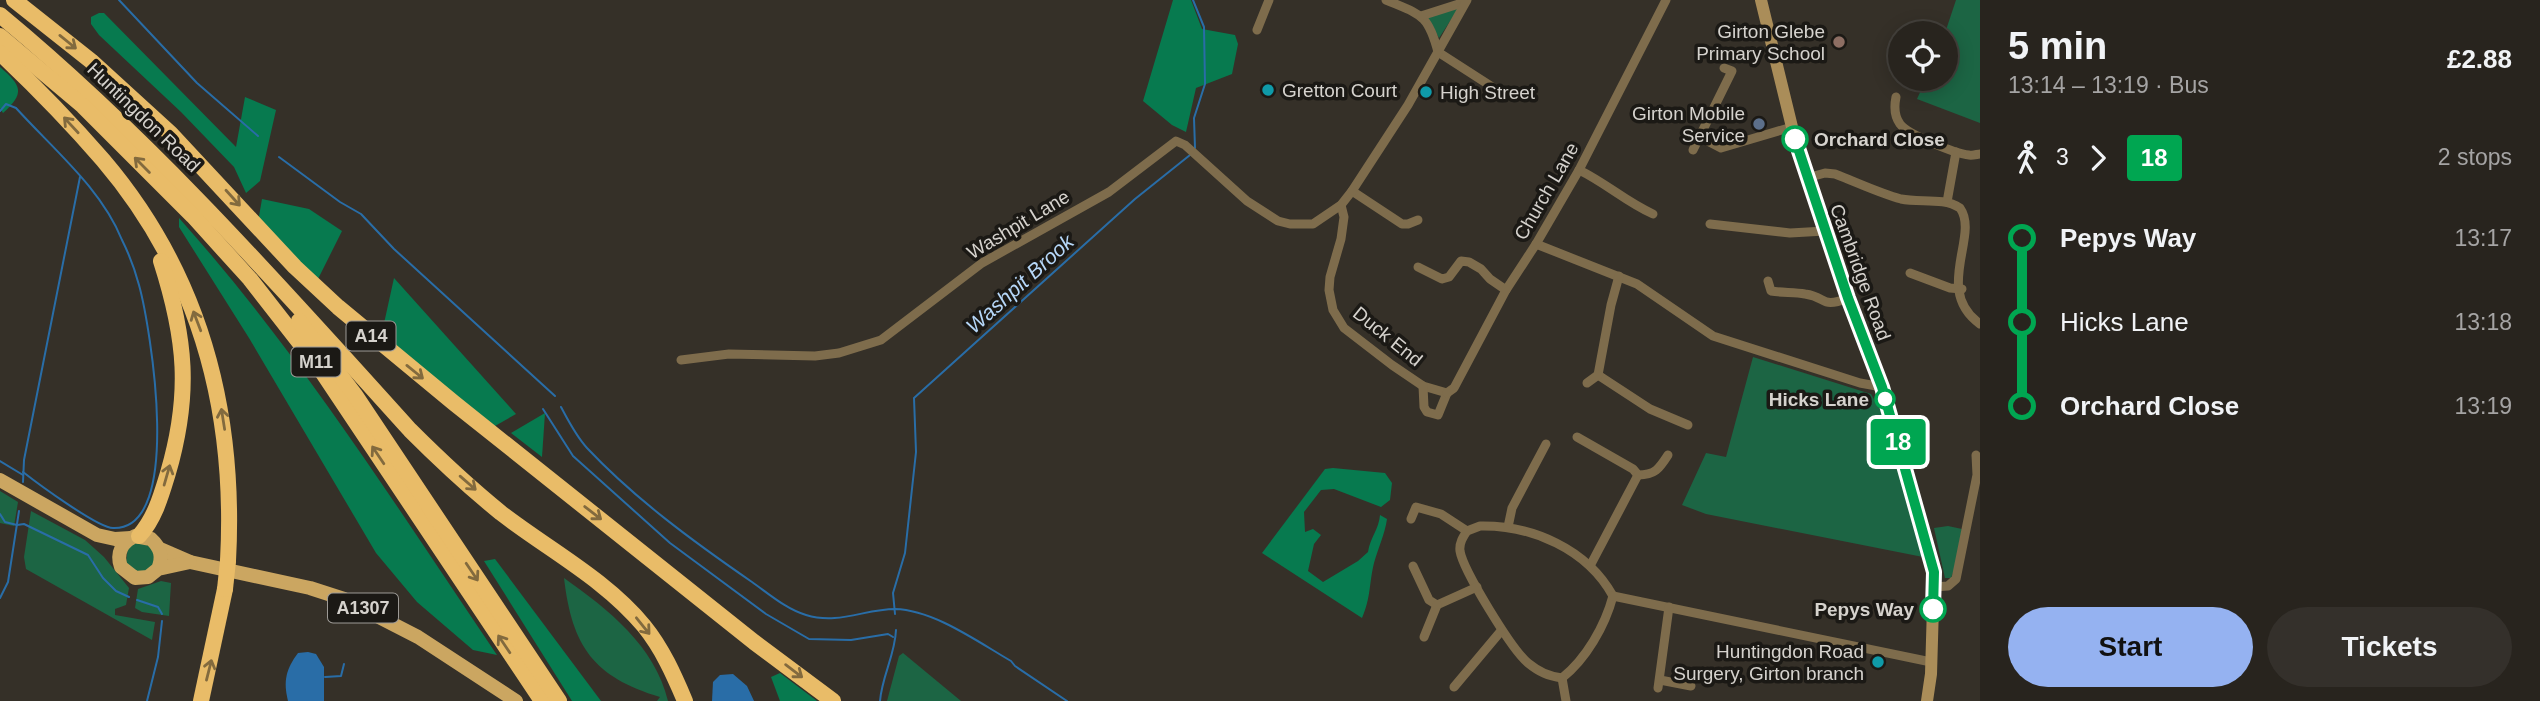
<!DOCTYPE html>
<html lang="en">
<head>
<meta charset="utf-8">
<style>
  :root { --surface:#28241e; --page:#34302b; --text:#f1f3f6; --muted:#a5a4a4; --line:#44413c; --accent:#95b2f1 }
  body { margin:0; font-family:Helvetica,sans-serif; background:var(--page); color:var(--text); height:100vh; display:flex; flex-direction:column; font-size:26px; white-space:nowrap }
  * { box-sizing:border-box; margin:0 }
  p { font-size:23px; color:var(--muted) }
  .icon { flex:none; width:38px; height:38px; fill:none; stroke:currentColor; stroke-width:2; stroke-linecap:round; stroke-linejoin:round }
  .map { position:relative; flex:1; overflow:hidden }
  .side { display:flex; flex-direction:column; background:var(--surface); width:560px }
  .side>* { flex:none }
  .badge { padding:0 14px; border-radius:5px; font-size:24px; line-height:46px }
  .tools { position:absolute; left:1888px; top:21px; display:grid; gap:14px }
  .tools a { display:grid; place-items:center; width:70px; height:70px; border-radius:50%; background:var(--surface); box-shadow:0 4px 18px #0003,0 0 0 2px var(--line); font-size:35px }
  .map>.badge { position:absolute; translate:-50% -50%; box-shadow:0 0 0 4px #fff }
  .legs { display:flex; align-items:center; gap:10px; height:77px; padding:0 28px; font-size:23px }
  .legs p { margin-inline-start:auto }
  .headline { display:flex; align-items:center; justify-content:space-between; height:119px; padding:0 28px }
  h1 { font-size:38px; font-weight:700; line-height:52px }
  .action { display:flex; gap:14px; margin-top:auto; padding:14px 28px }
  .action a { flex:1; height:80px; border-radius:42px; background:var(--accent); color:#111; font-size:28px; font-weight:700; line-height:80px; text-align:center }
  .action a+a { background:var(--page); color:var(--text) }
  ul { padding:0 28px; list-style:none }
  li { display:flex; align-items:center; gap:24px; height:84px; font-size:26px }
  li i { display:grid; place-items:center; width:10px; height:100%; margin:0 9px; background:currentColor }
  li i::after { content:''; width:18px; height:18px; margin:-9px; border:5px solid; border-radius:50%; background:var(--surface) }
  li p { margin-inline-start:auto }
  li:first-child i { background:linear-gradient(#0000 50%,currentColor 0) }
  li:last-child i { background:linear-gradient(currentColor 50%,#0000 0) }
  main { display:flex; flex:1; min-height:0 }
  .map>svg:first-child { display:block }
  .green { fill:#1c6544 }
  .forest { fill:#077a4f }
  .water { fill:#296da7 }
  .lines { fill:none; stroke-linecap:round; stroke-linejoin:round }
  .stream { stroke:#296da7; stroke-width:2 }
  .street { stroke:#7e6c4c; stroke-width:9 }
  .secondary { stroke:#aa8d59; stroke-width:12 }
  .primary { stroke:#cba661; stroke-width:14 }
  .highway { stroke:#e9bc68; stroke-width:16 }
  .highway-bridge { stroke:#e9bc68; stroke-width:16 }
  .oneway { stroke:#826a3e }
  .line-1-casing { stroke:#fff; stroke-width:16 }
  .line-1 { stroke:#00a651; stroke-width:10 }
  .education-dot { fill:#8d6e63; stroke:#1b1915; stroke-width:2.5 }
  .culture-dot { fill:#0f9aa8; stroke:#1b1915; stroke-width:2.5 }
  .service-dot { fill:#5c6f8a; stroke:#1b1915; stroke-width:2.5 }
  .stop-1-dot { fill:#fff; stroke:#00a651; stroke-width:3.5 }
  .labels { text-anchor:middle; stroke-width:7; stroke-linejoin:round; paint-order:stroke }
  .shield { fill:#1b1915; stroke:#9d9a96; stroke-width:2 }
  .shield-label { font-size:18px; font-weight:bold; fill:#d5d2cd }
  .poi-label { font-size:19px; fill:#d5d2cd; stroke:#1b1915; text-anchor:end }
  .street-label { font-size:19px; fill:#d5d2cd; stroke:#1b1915 }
  .stop-label { font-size:19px; font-weight:bold; fill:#d5d2cd; stroke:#1b1915; text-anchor:end }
  .water-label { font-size:21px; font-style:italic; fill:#b6d7f8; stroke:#1b1915 }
</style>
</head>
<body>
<main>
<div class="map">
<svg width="1980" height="701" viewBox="0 0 1980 701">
  <rect width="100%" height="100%" fill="#353028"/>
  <!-- green -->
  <g class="green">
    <polygon points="1956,0 1980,0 1980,123 1917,99 1926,79 1946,79 1945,33"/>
    <polygon points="1460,6 1439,38 1427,16"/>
    <polygon points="1753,357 1871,394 1886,420 1923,557 1706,514 1682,505 1706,453 1726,457"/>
    <polygon points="0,491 18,502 14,526 0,523"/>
    <polygon points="31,511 85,540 104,557 129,588 126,605 115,609 115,615 155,622 152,640 26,569 24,557"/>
    <polygon points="1948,526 1962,529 1954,570 1951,578 1945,578 1934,528"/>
    <polygon points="137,541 156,549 153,569 138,573 126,563 128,547"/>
    <path d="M564,578c44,31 91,68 104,123h-11l3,-4c-66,-20 -88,-50 -96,-119z"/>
    <polygon points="161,581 171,583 169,616 142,612 135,608 138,589"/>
    <polygon points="903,653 961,701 887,701 899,656"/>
  </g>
  <!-- forest -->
  <g class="forest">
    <polygon points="1173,0 1191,0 1202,29 1235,35 1238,44 1232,74 1196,88 1186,132 1172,125 1143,101"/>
    <polygon points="99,13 104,13 236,147 245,97 276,110 260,181 246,193 234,167 181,112 99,35 91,24 91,17"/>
    <path d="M0,67c22,19 25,26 3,46l-3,-5z"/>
    <polygon points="262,199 309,209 342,231 318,279 258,222"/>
    <path d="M179,218c121,135 217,288 318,437l-24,-5 -56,-48 -41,-49 -127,-215 -70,-111z"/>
    <polygon points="394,278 516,414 495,426 381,337"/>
    <polygon points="545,413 542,457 511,433"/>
    <path d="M1333,468l52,5 7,10 -2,17 -9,7 -47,-18 -13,1 -17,22 1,20 8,-3 8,6 -7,9 -6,27 15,11 35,-21 10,-9c2,-14 11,-23 12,-37l7,4c-2,15 -9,29 -13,44 -5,21 -3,34 -12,55l-100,-65 63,-84z"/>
    <polygon points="495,559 601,701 572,701 484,561"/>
    <polygon points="780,673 817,701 780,701 771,677"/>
  </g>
  <!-- water -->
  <g class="water">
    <path d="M308,652l8,2 8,13v34h-36c-5,-20 -2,-32 10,-48z"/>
    <polygon points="733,674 747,686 754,701 712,701 713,682 720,675"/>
  </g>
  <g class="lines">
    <!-- stream -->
    <g class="stream">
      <polyline points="119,0 197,83 258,136"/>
      <polyline points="1193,0 1204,27 1205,84 1194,118 1195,148"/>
      <path d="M0,111l6,-7 10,4c37,41 85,80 106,132 7,14 13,30 17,45 11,40 46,246 -26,243 -15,0 -76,-45 -90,-56"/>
      <polyline points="279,157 340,202 361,214 394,249 555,396"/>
      <path d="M561,407c8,15 15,29 26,41 48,51 107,94 165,134 17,12 34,27 54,33 32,10 59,-6 89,-6 39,1 83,33 116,52l4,5 52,35"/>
      <polyline points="543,409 573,456 670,543 766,614 809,639 851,640 888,634 893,637"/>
      <polyline points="0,461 23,475"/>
      <polyline points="23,482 24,460 80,177"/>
      <polyline points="0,514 5,522 17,525 24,524 88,555 103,578 116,591 129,597"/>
      <polyline points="0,598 8,582 19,511"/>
      <polyline points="137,600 158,607 162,614"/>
      <polyline points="895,614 893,593 905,553 916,452 914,398 1135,199 1190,155"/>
      <polyline points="325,677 341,676 344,664"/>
      <polyline points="147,701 158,657 162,621"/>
      <path d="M880,701c2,-25 15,-46 16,-71"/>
    </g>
    <!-- street -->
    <g class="street">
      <path d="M1386,0c35,15 42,14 52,52l59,38"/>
      <polyline points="1421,16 1465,2"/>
      <polyline points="1257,30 1269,0"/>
      <path d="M1896,97c-2,10 -2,19 4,27 7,10 56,30 69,31 2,1 9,-1 11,-1"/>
      <polyline points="1700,137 1721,148 1792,127"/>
      <polyline points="1693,150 1732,71 1724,68"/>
      <path d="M1579,170c27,13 47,32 74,44"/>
      <path d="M1807,178l18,-5 10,1c21,8 44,19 66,25 19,4 42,-2 59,9 20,28 -27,82 20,116"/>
      <polyline points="1352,191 1402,224 1408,224 1418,220"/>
      <polyline points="1947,202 1956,152"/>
      <polyline points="1341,205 1344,217 1341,239 1330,277 1329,290 1333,310 1344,328 1392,365 1423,386 1447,393"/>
      <polyline points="1710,224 1790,233 1825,231"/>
      <polyline points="1536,244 1637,284 1713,336 1860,383 1882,387"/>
      <polyline points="1418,267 1442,279 1449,277 1461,261 1469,262 1481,269 1490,279 1506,290"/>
      <polyline points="1910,273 1950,288 1962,289"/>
      <polyline points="1619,276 1611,305 1598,375 1650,409 1688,425"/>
      <path d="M1768,281l3,10c11,2 23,1 34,3 23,3 15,15 43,4"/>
      <polyline points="681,360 729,354 815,356 839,353 881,340 982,263 1109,192 1176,141 1185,145 1247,201 1278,221 1290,224 1313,224 1341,205 1352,191 1408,105 1467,0"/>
      <polyline points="1587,383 1598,375"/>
      <polyline points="1423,386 1424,407 1427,412 1438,415 1447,393"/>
      <polyline points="1447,393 1454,388 1506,290 1536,244 1579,170 1666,0"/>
      <path d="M1577,437l56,32 5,6c17,0 21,-6 30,-20"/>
      <polyline points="1411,519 1416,507 1441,514 1467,531"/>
      <path d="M1480,526c52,-1 107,23 133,70 -8,30 -27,63 -51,82 -14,-2 -23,-6 -34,-15 -16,-13 -65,-93 -68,-112 -1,-8 3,-14 7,-20z"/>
      <polyline points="1508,527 1512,508 1546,444"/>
      <polyline points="1413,566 1429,600 1437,605 1477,587"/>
      <polyline points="1590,566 1638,475"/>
      <polyline points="1934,587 1948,586 1956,579 1977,475 1976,455"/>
      <polyline points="1613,596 1931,662"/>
      <polyline points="1424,637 1437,605"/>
      <polyline points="1562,678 1566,701"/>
      <polyline points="1660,680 1691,686"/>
      <polyline points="1454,687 1501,631"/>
      <polyline points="1658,688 1669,607"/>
    </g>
    <!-- secondary -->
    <polyline class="secondary" points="1761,0 1792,127 1848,298 1882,387 1934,572 1931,674 1927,701"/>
    <!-- primary -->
    <g class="primary">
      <polyline points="0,480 97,535 115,539 131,538"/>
      <polyline points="160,549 190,562 310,588 344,599 418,637 516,701"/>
      <path d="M158,569c5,-12 3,-21 -7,-30l-16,-3c-13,6 -19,17 -14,31l14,11 13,-1 10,-8 32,-7"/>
    </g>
    <!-- highway -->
    <g class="highway">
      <polyline points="14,0 91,61 171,134 295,267 338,307 454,403 754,642 833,701"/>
      <path d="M0,15c151,125 279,270 410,415 29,29 59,57 91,83 48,37 104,66 143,113 18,22 30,49 41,75"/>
      <polyline points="0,36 83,106 193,216 250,279 321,370 542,701"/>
      <path d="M0,53c36,34 71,70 103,107 98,115 133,253 125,401"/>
      <polyline points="299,321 355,395 559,701"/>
      <path d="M139,536c16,-18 22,-40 29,-63 23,-79 18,-134 -7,-212"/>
      <polyline points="201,701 225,589"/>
    </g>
    <!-- highway-bridge -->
    <polyline class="highway-bridge" points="225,589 228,561"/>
  </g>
  <!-- one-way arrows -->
  <defs><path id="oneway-shaft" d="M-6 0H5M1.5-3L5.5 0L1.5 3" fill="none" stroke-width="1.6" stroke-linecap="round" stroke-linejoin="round" transform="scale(1.75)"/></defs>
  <g class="oneway">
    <use href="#oneway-shaft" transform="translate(68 42) rotate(39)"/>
    <use href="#oneway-shaft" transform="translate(71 125) rotate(-133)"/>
    <use href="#oneway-shaft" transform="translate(142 165) rotate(-135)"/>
    <use href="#oneway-shaft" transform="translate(233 198) rotate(48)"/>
    <use href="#oneway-shaft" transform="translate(197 321) rotate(-111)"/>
    <use href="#oneway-shaft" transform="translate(415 372) rotate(39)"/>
    <use href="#oneway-shaft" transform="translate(223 419) rotate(-99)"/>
    <use href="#oneway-shaft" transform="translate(378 455) rotate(-124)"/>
    <use href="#oneway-shaft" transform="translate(167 475) rotate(-74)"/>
    <use href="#oneway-shaft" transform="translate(468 483) rotate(41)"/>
    <use href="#oneway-shaft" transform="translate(593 513) rotate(38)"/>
    <use href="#oneway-shaft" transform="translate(472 572) rotate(56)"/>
    <use href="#oneway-shaft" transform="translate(643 626) rotate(51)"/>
    <use href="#oneway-shaft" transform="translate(504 644) rotate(-124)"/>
    <use href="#oneway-shaft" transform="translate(209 670) rotate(-76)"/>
    <use href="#oneway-shaft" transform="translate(794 671) rotate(37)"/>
  </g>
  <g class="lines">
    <!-- line-1 casing -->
    <g class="line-1-casing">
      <polyline id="line-1" points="1795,139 1848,298 1882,387 1934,572 1933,609"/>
    </g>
    <!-- line-1 -->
    <use href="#line-1" class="line-1"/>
  </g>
  <!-- markers -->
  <circle class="education-dot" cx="1839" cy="42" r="7"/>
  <g class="culture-dot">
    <circle cx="1268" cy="90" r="7"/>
    <circle cx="1426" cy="92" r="7"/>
    <circle cx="1878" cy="662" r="7"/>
  </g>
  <circle class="service-dot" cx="1759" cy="124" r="7"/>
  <g class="stop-1-dot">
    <circle cx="1795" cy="139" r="12"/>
    <circle cx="1885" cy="399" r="9"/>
    <circle cx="1933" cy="609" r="12"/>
  </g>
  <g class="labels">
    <!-- shield labels -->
    <g class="shield">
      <rect x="346.5" y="321.5" width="49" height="29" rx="5"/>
      <rect x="291.5" y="347.5" width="49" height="29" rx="5"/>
      <rect x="328" y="593.5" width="70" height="29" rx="5"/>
    </g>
    <g class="shield-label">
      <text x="371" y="342">A14</text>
      <text x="316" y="368">M11</text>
      <text x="363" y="614">A1307</text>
    </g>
    <!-- poi labels -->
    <g class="poi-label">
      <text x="1825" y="38">Girton Glebe<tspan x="1825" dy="22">Primary School</tspan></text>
      <text x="1282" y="97" text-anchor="start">Gretton Court</text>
      <text x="1440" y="99" text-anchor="start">High Street</text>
      <text x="1745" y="120">Girton Mobile<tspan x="1745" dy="22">Service</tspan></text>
      <text x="1864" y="658">Huntingdon Road<tspan x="1864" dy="22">Surgery, Girton branch</tspan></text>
    </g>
    <!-- street labels -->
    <g class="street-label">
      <text transform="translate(144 117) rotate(44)" y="7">Huntingdon Road</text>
      <text transform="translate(1546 191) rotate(-60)" y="7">Church Lane</text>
      <text transform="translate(1018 224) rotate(-31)" y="7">Washpit Lane</text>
      <text transform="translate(1861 272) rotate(70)" y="7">Cambridge Road</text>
      <text transform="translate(1388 336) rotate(39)" y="7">Duck End</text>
    </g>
    <!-- stop labels -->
    <g class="stop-label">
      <text x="1814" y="146" text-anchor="start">Orchard Close</text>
      <text x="1869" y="406">Hicks Lane</text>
      <text x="1914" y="616">Pepys Way</text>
    </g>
    <!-- water labels -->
    <g class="water-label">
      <text transform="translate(1020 284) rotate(-42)" y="7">Washpit Brook</text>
    </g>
  </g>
</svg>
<div class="tools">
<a><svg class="icon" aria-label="locate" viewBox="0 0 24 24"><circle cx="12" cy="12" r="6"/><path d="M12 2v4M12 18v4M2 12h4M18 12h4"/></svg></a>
</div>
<b class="badge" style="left:1898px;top:442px;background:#00a651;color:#fff">18</b>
</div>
<section class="side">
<div class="headline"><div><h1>5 min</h1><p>13:14 – 13:19 · Bus</p></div><b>£2.88</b></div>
<div class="legs"><svg class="icon" aria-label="walk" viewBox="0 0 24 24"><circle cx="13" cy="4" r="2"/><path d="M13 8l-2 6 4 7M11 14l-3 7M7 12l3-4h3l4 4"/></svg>3<svg class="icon" aria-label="forward" viewBox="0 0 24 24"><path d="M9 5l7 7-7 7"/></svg><b class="badge" style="background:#00a651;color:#fff">18</b><p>2 stops</p></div>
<ul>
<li><i style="color:#00a651"></i><b>Pepys Way</b><p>13:17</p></li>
<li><i style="color:#00a651"></i><span>Hicks Lane</span><p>13:18</p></li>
<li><i style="color:#00a651"></i><b>Orchard Close</b><p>13:19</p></li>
</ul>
<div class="action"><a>Start</a><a>Tickets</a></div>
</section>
</main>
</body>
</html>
